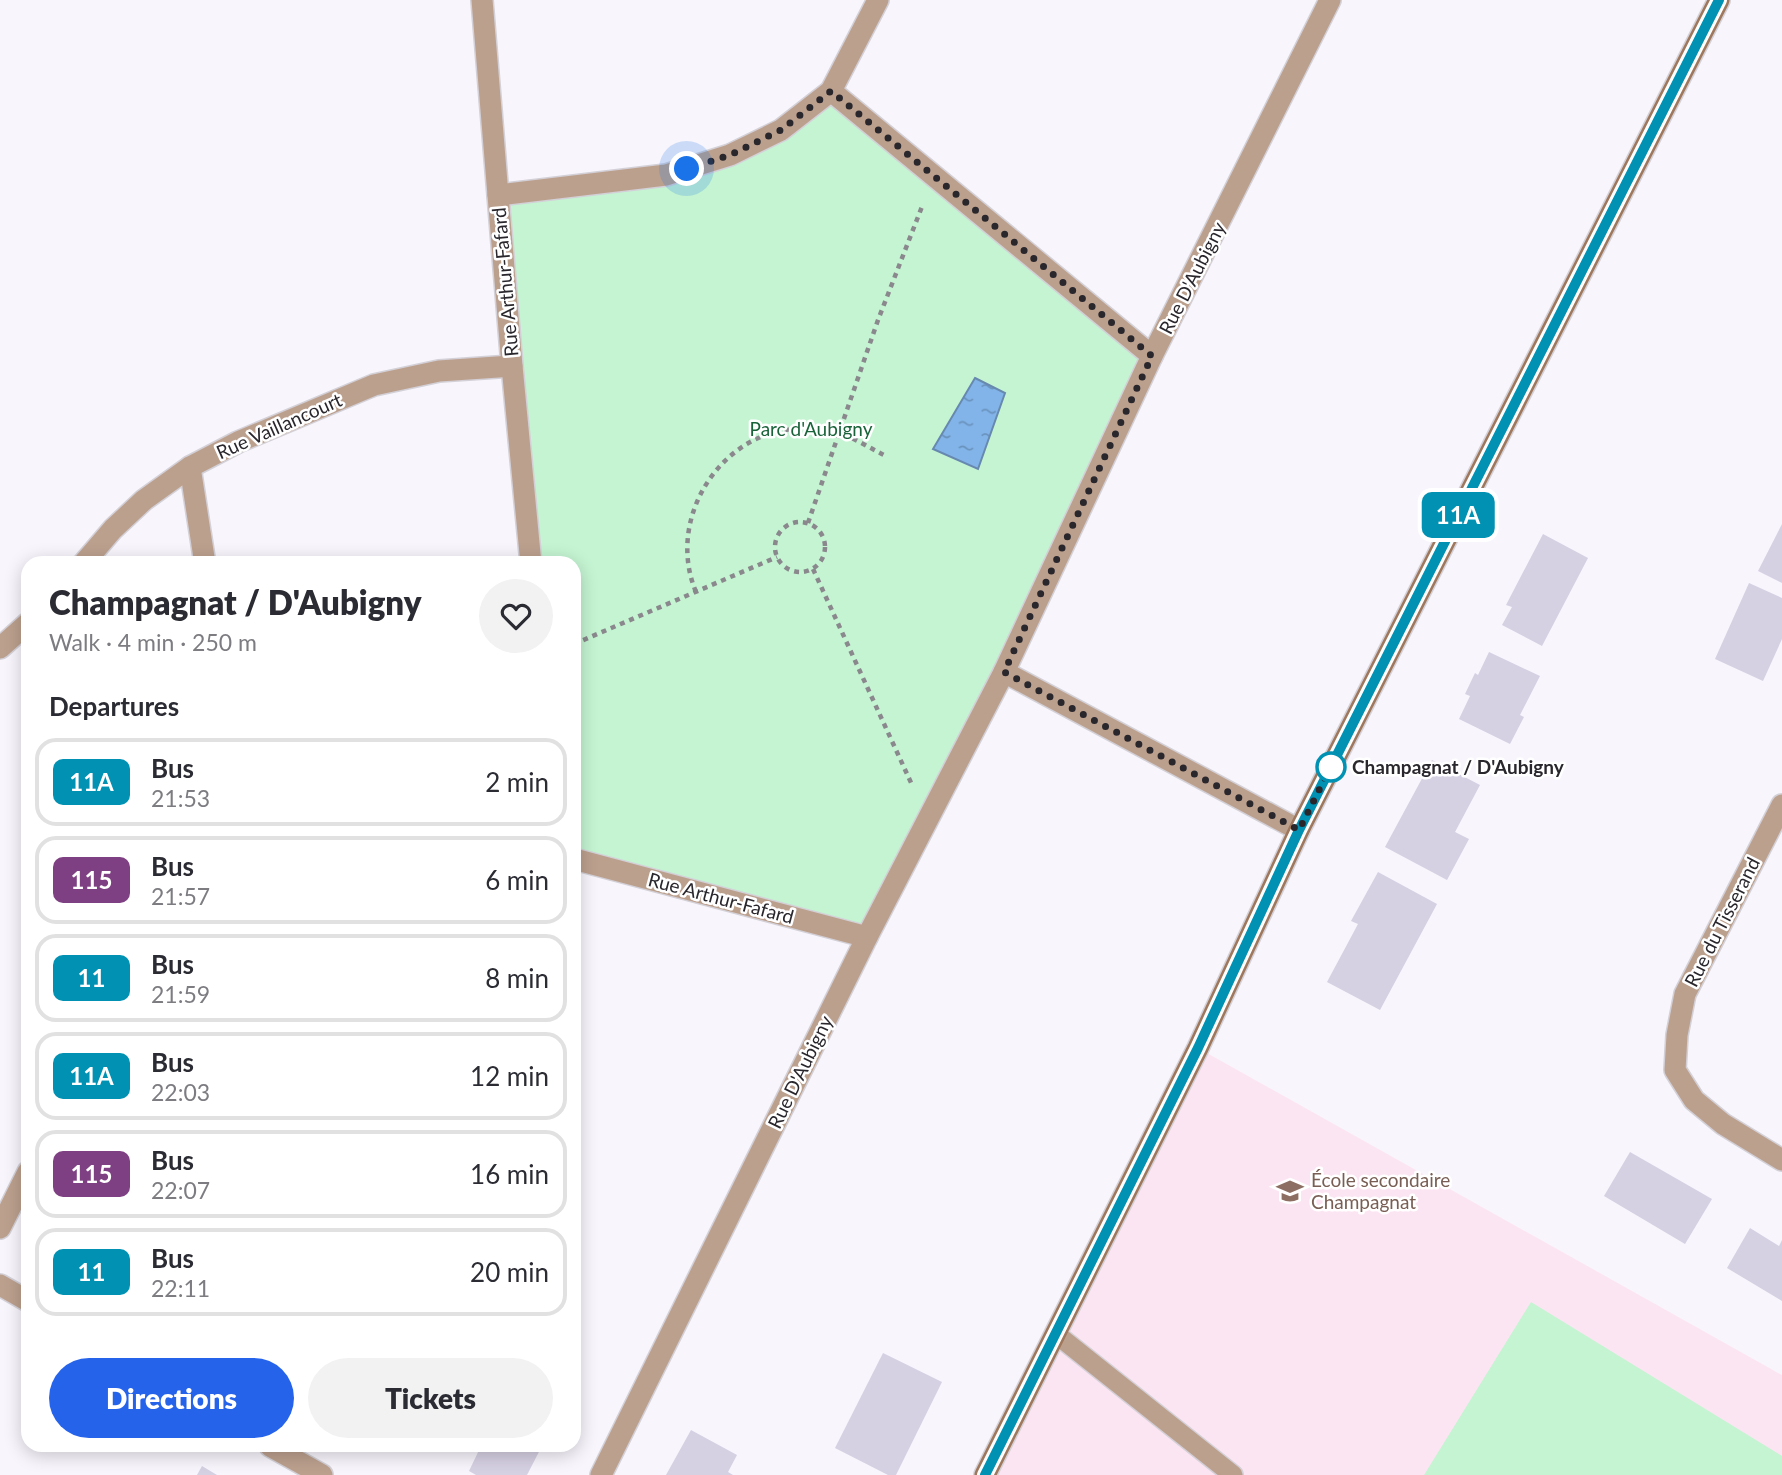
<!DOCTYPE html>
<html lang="en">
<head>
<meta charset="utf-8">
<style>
  :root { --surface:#fff; --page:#f2f2f3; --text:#2b2b33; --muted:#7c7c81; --line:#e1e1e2; --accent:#2563eb }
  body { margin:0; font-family:Lato,sans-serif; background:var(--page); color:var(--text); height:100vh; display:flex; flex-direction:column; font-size:26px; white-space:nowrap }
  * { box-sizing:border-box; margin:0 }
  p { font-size:23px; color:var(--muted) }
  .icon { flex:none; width:38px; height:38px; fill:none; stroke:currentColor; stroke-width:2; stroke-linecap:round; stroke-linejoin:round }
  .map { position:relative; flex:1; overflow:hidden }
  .panel { position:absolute; left:21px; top:556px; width:560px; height:896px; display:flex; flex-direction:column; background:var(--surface); border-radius:21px; box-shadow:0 4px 18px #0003 }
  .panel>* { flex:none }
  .badge { padding:0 14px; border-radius:10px; font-size:24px; line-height:46px }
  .you { position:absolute; width:35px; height:35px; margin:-18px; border:5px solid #fff; border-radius:50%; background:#1a73e8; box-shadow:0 0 0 10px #1a73e833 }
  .map>.badge { position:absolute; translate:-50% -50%; box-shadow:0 0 0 4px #fff }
  h2 { padding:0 28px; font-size:26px; line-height:63px }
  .round { display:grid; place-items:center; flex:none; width:74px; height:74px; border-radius:37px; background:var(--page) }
  .summary { display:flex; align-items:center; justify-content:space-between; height:119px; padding:0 28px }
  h1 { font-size:33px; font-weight:800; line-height:52px }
  .cta { display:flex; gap:14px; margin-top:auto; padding:14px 28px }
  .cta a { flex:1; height:80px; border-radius:42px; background:var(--accent); color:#fff; font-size:28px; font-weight:800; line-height:80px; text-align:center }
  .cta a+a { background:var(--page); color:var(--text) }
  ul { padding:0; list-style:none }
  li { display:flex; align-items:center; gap:21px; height:88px; margin:0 14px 10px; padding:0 14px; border:4px solid var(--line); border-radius:21px }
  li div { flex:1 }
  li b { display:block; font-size:26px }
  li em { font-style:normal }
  li .badge { min-width:77px; font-weight:700; text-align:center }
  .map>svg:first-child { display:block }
  .education { fill:#fce5f2 }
  .green { fill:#c4f4d2 }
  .water { fill:url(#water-ripples); stroke:#6789b0; stroke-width:2 }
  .building { fill:#d6d0e3 }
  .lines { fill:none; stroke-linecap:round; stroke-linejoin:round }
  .lane-casing { stroke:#d3d0d7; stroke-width:22 }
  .street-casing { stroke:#d3d0d7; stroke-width:24 }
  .secondary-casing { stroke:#d3d0d7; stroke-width:24 }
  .path { stroke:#8a878d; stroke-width:4.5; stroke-dasharray:5 5; stroke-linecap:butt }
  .lane { stroke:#bca08e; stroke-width:19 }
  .street { stroke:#bca08e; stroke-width:21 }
  .secondary { stroke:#9e775c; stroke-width:21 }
  .line-casing { stroke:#fff; stroke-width:16 }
  .line { stroke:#0091b3; stroke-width:10 }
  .walk { stroke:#29262c; stroke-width:7; stroke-dasharray:0 12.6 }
  .stop-dot { fill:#fff; stroke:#0091b3; stroke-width:3.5 }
  .labels { text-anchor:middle; stroke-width:5; stroke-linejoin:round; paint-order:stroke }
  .street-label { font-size:19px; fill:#29262c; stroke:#fff }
  .park-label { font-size:19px; fill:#1a633a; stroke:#fff }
  .stop-label { font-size:19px; font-weight:bold; fill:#29262c; stroke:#fff; text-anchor:start }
  .education-label { font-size:19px; fill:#785e54; stroke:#fff; text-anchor:start }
</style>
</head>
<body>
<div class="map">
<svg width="1782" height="1475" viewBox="0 0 1782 1475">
  <defs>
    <pattern id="water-ripples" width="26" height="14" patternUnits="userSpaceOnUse" patternTransform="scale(1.75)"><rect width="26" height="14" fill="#82b4e9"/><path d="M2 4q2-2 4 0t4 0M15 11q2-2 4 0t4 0" fill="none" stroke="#6a92bd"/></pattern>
  </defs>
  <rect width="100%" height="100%" fill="#f8f5fc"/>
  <!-- education -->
  <polygon class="education" points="1198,1048 1782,1375 1782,1475 985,1475"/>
  <!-- green -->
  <g class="green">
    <polygon points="831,91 1152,356 867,937 574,859 574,564 531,563 498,195 730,155"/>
    <polygon points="1531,1302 1782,1456 1782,1475 1424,1475"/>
  </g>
  <!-- water -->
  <polygon class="water" points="975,378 1005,393 978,469 933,449"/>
  <!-- building -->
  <g class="building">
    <polygon points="1782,524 1782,583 1758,571"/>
    <polygon points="1543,534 1588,558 1542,646 1502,625 1512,607 1506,605"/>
    <polygon points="1749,583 1782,598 1782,639 1763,681 1715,659"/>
    <polygon points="1489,652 1540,676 1520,715 1524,717 1510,744 1459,719 1470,696 1465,694 1475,673 1478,675"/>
    <polygon points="1432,760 1480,785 1455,832 1469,839 1447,880 1385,847"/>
    <polygon points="1378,872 1437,904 1380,1010 1327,982 1358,924 1351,921"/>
    <polygon points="1630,1152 1712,1199 1685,1244 1604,1196"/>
    <polygon points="1750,1228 1779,1246 1782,1240 1782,1301 1727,1268"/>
    <polygon points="883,1353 942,1382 896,1475 888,1475 835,1448"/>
    <polygon points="691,1430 737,1455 728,1472 733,1475 666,1475"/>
    <polygon points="481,1446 542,1446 527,1475 476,1475 469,1471"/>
    <polygon points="202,1466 217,1475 197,1475"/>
  </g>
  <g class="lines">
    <!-- lane casing -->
    <g class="lane-casing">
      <polyline id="lane" points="1056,1334 1233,1475"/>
    </g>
    <!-- street casing -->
    <g class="street-casing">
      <g id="street">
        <polyline points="482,0 512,366 531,564"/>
        <polyline points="831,91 1152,356"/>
        <polyline points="498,195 666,175 730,155 781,130 831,91 878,0"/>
        <polyline points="190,467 205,564"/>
        <polyline points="83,564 113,529 144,500 190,467 238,442 374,385 439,371 512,366"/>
        <polyline points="0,648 28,623"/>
        <polyline points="1004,672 1299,830"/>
        <polyline points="1782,805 1685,994 1677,1035 1675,1070 1694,1100 1723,1124 1782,1160"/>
        <polyline points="574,859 867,937"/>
        <polyline points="0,1228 28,1172"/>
        <polyline points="0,1285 28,1301"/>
        <polyline points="270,1446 322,1475"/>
        <polyline points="601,1475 867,937 1004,672 1152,356 1330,0"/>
      </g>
    </g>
    <!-- secondary casing -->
    <g class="secondary-casing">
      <polyline id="secondary" points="985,1475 1198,1048 1299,830 1719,0"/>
    </g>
    <!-- path -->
    <g class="path">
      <circle cx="800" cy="547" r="25"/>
      <polyline points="808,523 878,320 923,204"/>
      <polyline points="813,569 913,787"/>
      <path d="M696,592c-24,-57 4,-123 56,-151 21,-11 45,-14 68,-12 22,1 44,16 64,26"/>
      <polyline points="574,644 777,557"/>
    </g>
    <!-- lane -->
    <use href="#lane" class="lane"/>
    <!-- street -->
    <use href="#street" class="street"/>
    <!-- secondary -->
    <use href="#secondary" class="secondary"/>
  </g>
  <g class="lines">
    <!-- line casing -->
    <g class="line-casing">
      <polyline id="line" points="985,1475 1198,1048 1299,830 1719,0"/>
    </g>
    <!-- line -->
    <use href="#line" class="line"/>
    <!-- walk -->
    <polyline class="walk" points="687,169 730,155 781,130 831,91 1152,356 1004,672 1299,830 1336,756 1331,767"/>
  </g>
  <!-- icons -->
  <defs>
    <g id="school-bare" transform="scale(2.1)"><path d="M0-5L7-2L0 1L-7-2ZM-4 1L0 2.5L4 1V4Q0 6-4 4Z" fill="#8d6e63" stroke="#fff" stroke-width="2.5" paint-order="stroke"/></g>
  </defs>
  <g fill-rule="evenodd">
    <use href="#school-bare" x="1290" y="1191"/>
  </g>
  <!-- markers -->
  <circle class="stop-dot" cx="1331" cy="767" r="14"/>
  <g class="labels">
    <!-- street labels -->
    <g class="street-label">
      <text transform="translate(1192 278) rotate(-63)" y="7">Rue D'Aubigny</text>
      <text transform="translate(505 282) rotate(-95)" y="7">Rue Arthur-Fafard</text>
      <text transform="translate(279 426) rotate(-24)" y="7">Rue Vaillancourt</text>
      <text transform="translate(721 898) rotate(15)" y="7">Rue Arthur-Fafard</text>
      <text transform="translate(1722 922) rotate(-63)" y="7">Rue du Tisserand</text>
      <text transform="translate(800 1072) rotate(-64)" y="7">Rue D'Aubigny</text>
    </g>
    <!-- park labels -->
    <g class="park-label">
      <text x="811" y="436">Parc d'Aubigny</text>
    </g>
    <!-- stop labels -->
    <g class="stop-label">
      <text x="1352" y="774">Champagnat / D'Aubigny</text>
    </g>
    <!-- education labels -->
    <g class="education-label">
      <text x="1311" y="1187">École secondaire<tspan x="1311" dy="22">Champagnat</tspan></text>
    </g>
  </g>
</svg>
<div class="you" style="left:687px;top:169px"></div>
<b class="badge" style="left:1458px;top:515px;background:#0091b3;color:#fff">11A</b>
<section class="panel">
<div class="summary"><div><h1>Champagnat / D'Aubigny</h1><p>Walk · 4 min · 250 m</p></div><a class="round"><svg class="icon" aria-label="heart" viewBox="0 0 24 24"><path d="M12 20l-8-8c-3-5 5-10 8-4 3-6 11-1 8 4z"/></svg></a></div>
<h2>Departures</h2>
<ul>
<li><span class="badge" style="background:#0091b3;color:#fff">11A</span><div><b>Bus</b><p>21:53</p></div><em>2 min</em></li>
<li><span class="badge" style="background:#7e4082;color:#fff">115</span><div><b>Bus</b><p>21:57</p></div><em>6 min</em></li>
<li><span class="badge" style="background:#0091b3;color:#fff">11</span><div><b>Bus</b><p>21:59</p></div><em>8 min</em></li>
<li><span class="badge" style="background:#0091b3;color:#fff">11A</span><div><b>Bus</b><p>22:03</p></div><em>12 min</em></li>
<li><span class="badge" style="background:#7e4082;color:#fff">115</span><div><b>Bus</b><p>22:07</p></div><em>16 min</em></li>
<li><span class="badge" style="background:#0091b3;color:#fff">11</span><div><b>Bus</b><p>22:11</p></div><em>20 min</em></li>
</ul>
<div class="cta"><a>Directions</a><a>Tickets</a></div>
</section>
</div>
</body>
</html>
